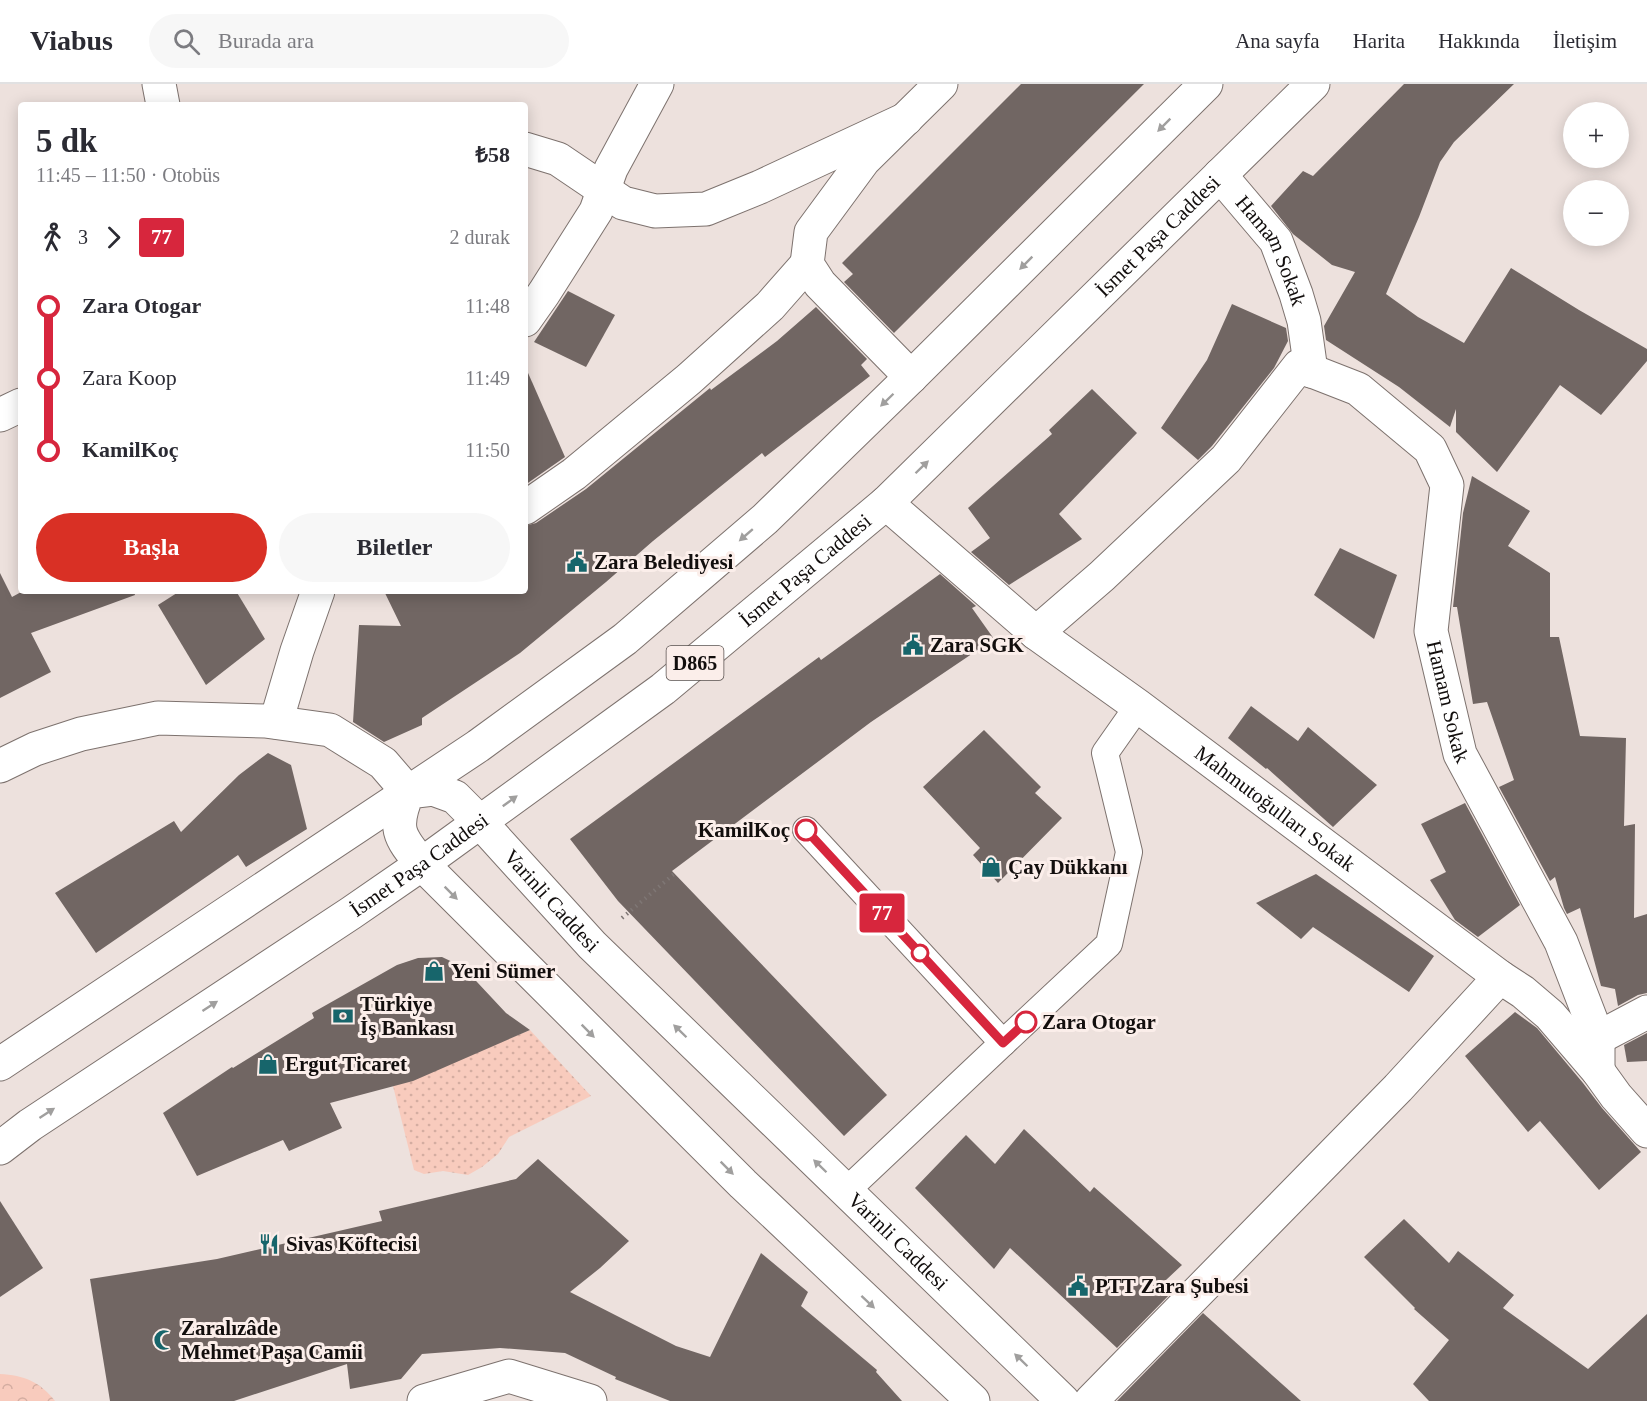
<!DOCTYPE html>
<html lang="tr">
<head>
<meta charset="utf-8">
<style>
  :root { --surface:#fff; --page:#f7f7f7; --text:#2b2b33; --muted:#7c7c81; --line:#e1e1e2; --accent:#d93025 }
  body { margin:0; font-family:Georgia,serif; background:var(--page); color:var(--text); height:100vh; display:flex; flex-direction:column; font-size:22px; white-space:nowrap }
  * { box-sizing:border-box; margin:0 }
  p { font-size:20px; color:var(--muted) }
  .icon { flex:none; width:33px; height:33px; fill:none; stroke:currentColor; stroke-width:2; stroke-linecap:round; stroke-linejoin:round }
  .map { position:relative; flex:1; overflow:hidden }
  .details { position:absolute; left:18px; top:18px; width:510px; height:492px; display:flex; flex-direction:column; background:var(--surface); border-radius:6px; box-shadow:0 3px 15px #0003 }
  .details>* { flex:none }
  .badge { padding:0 12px; border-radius:4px; font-size:21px; line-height:39px }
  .controls { position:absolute; left:1563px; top:18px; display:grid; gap:12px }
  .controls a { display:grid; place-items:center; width:66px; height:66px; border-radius:50%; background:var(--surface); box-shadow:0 3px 15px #0003; font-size:30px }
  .map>.badge { position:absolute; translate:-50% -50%; box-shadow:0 0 0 3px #fff }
  .legs { display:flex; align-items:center; gap:9px; height:66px; padding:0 18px; font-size:20px }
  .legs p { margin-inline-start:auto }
  .overview { display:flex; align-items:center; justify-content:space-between; height:102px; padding:0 18px }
  h1 { font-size:33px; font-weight:800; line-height:45px }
  .button { display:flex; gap:12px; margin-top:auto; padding:12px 18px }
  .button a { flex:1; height:69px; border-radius:36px; background:var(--accent); color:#fff; font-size:24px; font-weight:800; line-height:69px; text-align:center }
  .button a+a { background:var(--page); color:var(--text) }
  ul { padding:0 18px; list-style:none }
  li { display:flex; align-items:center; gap:21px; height:72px; font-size:22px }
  li i { display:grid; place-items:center; width:9px; height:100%; margin:0 8px; background:currentColor }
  li i::after { content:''; width:15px; height:15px; margin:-8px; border:4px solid; border-radius:50%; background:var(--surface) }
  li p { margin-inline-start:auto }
  li:first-child i { background:linear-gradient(#0000 50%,currentColor 0) }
  li:last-child i { background:linear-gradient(currentColor 50%,#0000 0) }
  header { display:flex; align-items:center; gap:36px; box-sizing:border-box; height:84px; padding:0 30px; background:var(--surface); border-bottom:2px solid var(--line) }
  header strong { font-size:28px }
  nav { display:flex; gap:33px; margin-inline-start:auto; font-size:21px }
  .search { width:420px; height:54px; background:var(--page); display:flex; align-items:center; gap:15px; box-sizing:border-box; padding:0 21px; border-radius:33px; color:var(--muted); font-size:22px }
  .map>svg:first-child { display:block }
  .grass { fill:url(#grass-dots) }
  .park { fill:url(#park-crowns) }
  .building { fill:#716663 }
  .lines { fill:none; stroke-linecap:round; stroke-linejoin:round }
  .lane-casing { stroke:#7d726e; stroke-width:28 }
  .street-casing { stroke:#7d726e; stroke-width:35 }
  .secondary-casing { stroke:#7d726e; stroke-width:35 }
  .highway-casing { stroke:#7d726e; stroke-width:35 }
  .path { stroke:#7f7775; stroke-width:4; stroke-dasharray:1.5 4.5; stroke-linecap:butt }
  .lane { stroke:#fff; stroke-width:26 }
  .street { stroke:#fff; stroke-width:33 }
  .secondary { stroke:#fff; stroke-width:33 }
  .highway { stroke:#fff; stroke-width:33 }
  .oneway { fill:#a09f9e }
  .line-1-casing { stroke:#fff; stroke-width:14 }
  .line-1 { stroke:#d7263d; stroke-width:9 }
  .stop-1-dot { fill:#fff; stroke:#d7263d; stroke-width:3 }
  .labels { text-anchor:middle; stroke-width:6; stroke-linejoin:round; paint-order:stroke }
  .shield { fill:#fbeeea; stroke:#58514f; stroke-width:1.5 }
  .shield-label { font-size:20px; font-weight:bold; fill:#120e0d }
  .street-label { font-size:21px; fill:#120e0d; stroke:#fbeeea }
  .poi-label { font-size:21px; font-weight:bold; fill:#120e0d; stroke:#fbeeea; text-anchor:start }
  .stop-label { font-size:21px; font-weight:bold; fill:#120e0d; stroke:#fbeeea; text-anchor:end }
</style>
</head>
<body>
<header>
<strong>Viabus</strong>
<div class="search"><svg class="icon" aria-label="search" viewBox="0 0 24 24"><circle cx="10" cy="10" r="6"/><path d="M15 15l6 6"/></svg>Burada ara</div>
<nav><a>Ana sayfa</a><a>Harita</a><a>Hakkında</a><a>İletişim</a></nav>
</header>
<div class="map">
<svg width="1647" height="1317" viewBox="0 0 1647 1317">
  <defs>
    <pattern id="grass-dots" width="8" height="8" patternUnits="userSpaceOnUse" patternTransform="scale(1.5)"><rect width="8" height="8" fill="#f8cbbd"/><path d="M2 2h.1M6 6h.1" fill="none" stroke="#d4ada1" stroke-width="1.8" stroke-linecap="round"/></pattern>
    <pattern id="park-crowns" width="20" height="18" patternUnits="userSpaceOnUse" patternTransform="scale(1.5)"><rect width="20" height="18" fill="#f8cbbd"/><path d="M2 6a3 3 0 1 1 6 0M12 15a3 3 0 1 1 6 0" fill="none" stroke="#d4ada1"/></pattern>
  </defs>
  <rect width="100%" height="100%" fill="#ede1dd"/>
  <!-- grass -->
  <polygon class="grass" points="530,946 591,1012 509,1053 498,1070 482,1083 468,1091 443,1087 424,1090 414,1086 393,1002"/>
  <!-- park -->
  <path class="park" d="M0,1290c24,1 40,8 55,27h-55z"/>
  <!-- building -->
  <g class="building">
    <polygon points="1021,0 1144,0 894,249 844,198 853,190 842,179"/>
    <polygon points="1404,0 1514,0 1454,58 1440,78 1419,133 1386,210 1418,233 1464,259 1511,184 1579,226 1647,265 1647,277 1601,331 1560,301 1497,388 1456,348 1456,325 1450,343 1399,303 1326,256 1324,242 1355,188 1332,181 1293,150 1271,122 1303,87 1313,92"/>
    <polygon points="568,207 615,231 586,283 534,258"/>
    <polygon points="1232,220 1286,244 1288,257 1274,284 1212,362 1198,376 1161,344 1207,276"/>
    <polygon points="816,223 867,275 861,281 870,292 765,373 762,369 653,457 606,498 520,569 422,634 422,641 384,658 353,638 359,541 401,542 384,507 525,507 525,442 536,439 586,405 710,304 711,306 777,257"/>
    <polygon points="525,282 565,373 525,401"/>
    <polygon points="1092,305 1137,349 1059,430 1082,455 1009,501 971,468 990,454 968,424 1052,350 1049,346"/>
    <polygon points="1472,392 1530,427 1508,462 1550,489 1550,553 1559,553 1580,652 1626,654 1624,742 1635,740 1634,834 1647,830 1647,909 1638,911 1618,922 1615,905 1601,902 1580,824 1567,830 1564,824 1555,793 1550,797 1499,703 1514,696 1487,618 1473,620 1457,523 1453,523 1463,429"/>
    <polygon points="1340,464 1397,491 1374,555 1314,511"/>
    <polygon points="0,489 12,513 23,507 134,507 135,511 31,549 51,588 0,614"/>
    <polygon points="940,490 976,522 972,524 994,555 871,638 672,787 887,1011 844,1052 618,817 570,755 819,573 821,576"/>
    <polygon points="180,507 236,507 265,555 206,601 158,521"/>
    <polygon points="1251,622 1298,657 1308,643 1377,701 1333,743 1267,684 1266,685 1228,654"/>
    <polygon points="984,646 1041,703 1035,709 1062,734 998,799 973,771 980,764 923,703"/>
    <polygon points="268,669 291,681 307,745 246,783 238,771 96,869 55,809 174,737 181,748 239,691"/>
    <polygon points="1465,719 1520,821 1478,853 1455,836 1430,796 1446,788 1421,740"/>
    <polygon points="1316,790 1434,872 1409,908 1313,843 1301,855 1256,819"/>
    <polygon points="442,873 463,883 506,929 530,946 413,997 330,1019 342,1044 289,1067 283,1056 197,1092 163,1029 232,983 233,984 314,934 312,929 397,881 418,874"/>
    <polygon points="1515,928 1537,944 1583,999 1602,1024 1641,1068 1599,1106 1540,1037 1528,1048 1465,972"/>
    <polygon points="1647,949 1647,977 1627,978 1624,961"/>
    <polygon points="1024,1045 1090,1108 1094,1103 1182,1181 1166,1196 1176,1204 1117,1264 1010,1164 994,1185 915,1104 966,1051 995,1080"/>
    <polygon points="538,1075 629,1157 600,1184 570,1208 676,1262 710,1273 761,1169 808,1208 801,1222 877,1286 876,1288 902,1317 670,1317 615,1295 616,1293 565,1269 500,1264 422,1270 401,1295 350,1305 347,1280 234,1317 110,1317 90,1195 217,1175 382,1137 379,1127 516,1095"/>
    <polygon points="0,1117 43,1184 0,1213"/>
    <polygon points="1404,1135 1449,1179 1458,1167 1514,1211 1503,1224 1588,1285 1647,1230 1647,1317 1429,1317 1413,1300 1449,1256 1414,1225 1415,1224 1364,1173"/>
    <polygon points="1203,1229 1301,1317 1117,1317"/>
  </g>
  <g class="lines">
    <!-- lane casing -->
    <g class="lane-casing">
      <g id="lane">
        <polyline points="806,746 1003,959 1109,860 1129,768 1105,669 1138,622"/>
        <polyline points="846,1107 1003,959"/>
      </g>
    </g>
    <!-- street casing -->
    <g class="street-casing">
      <g id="street">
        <polyline points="159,0 163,21"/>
        <polyline points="525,65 558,75 623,119 655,127 706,125 760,103 906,35"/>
        <path id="s1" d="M1220,91l56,66 20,53 8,27 7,50"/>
        <polyline points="525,236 544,209 596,127 611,85 657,0"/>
        <polyline points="911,293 820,200 807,180 811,148 864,76 941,0"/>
        <polyline points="0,331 21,321"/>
        <path id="s2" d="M886,419l150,130 102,73 362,271 23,15 27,23 48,56 18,25 31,35"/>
        <polyline points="525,424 574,390 689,295 770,222 807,180"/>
        <path id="s3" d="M1036,549l66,-57 124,-117 73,-93 59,23 72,60 17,36 -16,146 29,123 101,188 37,96v33"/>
        <polyline points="276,638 297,567 318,507"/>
        <polyline points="0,682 35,665 81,650 158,634 265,637 330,646 383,679 408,708"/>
        <polyline points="1598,954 1647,928"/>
        <polyline points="424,1317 509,1292 590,1317"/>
        <polyline points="1091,1317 1398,1004 1500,893"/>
      </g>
    </g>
    <!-- secondary casing -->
    <g class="secondary-casing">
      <g id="secondary">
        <path id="s4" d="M973,1317l-230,-217 -321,-320c-24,-28 -29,-36 -14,-72l25,-3 22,8 26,26 111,122 471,456"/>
      </g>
    </g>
    <!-- highway casing -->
    <g class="highway-casing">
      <g id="highway">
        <polyline points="0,980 478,662 625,555 765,435 911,293 1206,0"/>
        <path id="s5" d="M0,1064l30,-23 321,-212 71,-49 241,-175 223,-186 427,-419"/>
      </g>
    </g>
    <!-- path -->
    <polyline class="path" points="622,834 674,790"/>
    <!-- lane -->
    <use href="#lane" class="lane"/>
    <!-- street -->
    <use href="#street" class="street"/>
    <!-- secondary -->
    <use href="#secondary" class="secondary"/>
    <!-- highway -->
    <use href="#highway" class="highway"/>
  </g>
  <!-- one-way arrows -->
  <defs><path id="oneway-solid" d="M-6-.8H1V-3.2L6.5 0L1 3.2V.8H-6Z" transform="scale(1.5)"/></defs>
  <g class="oneway">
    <use href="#oneway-solid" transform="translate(1164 41) rotate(135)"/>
    <use href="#oneway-solid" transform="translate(1026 179) rotate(135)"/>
    <use href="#oneway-solid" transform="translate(887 316) rotate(136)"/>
    <use href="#oneway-solid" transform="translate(922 383) rotate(-44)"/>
    <use href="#oneway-solid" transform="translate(746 451) rotate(139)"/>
    <use href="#oneway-solid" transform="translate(510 717) rotate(-36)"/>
    <use href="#oneway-solid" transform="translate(451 809) rotate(45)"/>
    <use href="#oneway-solid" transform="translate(210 922) rotate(-33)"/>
    <use href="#oneway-solid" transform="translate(588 947) rotate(45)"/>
    <use href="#oneway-solid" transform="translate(680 947) rotate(-136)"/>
    <use href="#oneway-solid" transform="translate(47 1029) rotate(-33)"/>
    <use href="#oneway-solid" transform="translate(820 1082) rotate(-136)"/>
    <use href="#oneway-solid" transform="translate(727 1084) rotate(45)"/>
    <use href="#oneway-solid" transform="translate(868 1218) rotate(43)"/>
    <use href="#oneway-solid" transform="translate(1021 1276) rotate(-136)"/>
  </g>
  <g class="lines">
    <!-- line-1 casing -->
    <g class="line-1-casing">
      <polyline id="line-1" points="806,746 1003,959 1026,938"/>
    </g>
    <!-- line-1 -->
    <use href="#line-1" class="line-1"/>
  </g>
  <!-- icons -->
  <defs>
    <g id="civic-bare" transform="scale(1.62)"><path d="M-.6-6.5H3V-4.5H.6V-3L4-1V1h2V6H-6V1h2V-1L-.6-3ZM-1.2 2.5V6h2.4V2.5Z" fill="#17656b" stroke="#fbeeea" stroke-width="2.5" paint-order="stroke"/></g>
    <g id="shop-bare" transform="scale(1.62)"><path d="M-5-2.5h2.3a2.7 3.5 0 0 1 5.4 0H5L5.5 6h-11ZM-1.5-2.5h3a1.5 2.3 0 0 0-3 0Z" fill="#17656b" stroke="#fbeeea" stroke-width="2.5" paint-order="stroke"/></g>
    <g id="bank-bare" transform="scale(1.62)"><path d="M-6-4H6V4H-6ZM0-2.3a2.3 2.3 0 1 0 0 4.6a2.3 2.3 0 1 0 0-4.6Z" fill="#17656b" stroke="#fbeeea" stroke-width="2.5" paint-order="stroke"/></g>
    <g id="restaurant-bare" transform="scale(1.62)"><path d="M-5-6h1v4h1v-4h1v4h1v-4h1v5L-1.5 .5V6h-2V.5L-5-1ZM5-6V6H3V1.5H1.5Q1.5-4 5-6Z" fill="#17656b" stroke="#fbeeea" stroke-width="2.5" paint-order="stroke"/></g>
    <g id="mosque-bare" transform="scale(1.62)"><path d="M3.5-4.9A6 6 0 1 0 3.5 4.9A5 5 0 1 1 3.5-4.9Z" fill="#17656b" stroke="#fbeeea" stroke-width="2.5" paint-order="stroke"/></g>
  </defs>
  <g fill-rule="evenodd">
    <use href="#civic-bare" x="577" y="478"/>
    <use href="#civic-bare" x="913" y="561"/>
    <use href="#shop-bare" x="991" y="783"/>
    <use href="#shop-bare" x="434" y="887"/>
    <use href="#bank-bare" x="343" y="932"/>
    <use href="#shop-bare" x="268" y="980"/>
    <use href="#restaurant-bare" x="269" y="1160"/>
    <use href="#civic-bare" x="1078" y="1202"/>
    <use href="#mosque-bare" x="164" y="1256"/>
  </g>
  <!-- markers -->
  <g class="stop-1-dot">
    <circle cx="806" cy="746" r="10"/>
    <circle cx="920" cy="869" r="8"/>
    <circle cx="1026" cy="938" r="10"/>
  </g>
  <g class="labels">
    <!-- shield labels -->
    <rect class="shield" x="666.5" y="562" width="57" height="34" rx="4.5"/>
    <g class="shield-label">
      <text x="695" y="586">D865</text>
    </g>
    <!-- street labels -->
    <g class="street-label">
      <text dy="7" stroke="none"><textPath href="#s5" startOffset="1478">İsmet Paşa Caddesi</textPath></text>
      <text dy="7" stroke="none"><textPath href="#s1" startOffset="93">Hamam Sokak</textPath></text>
      <text dy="7" stroke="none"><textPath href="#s5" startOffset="992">İsmet Paşa Caddesi</textPath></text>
      <text dy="7" stroke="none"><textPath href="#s3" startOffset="792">Hamam Sokak</textPath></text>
      <text dy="7" stroke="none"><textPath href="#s2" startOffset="495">Mahmutoğulları Sokak</textPath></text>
      <text dy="7" stroke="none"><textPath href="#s5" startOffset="506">İsmet Paşa Caddesi</textPath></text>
      <text dy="7" stroke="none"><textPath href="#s4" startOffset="1040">Varinli Caddesi</textPath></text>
      <text dy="7" stroke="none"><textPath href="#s4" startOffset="1526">Varinli Caddesi</textPath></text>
    </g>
    <!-- poi labels -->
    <g class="poi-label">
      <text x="594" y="485">Zara Belediyesi</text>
      <text x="930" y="568">Zara SGK</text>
      <text x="1008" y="790">Çay Dükkanı</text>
      <text x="451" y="894">Yeni Sümer</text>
      <text x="360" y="927">Türkiye<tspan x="360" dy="24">İş Bankası</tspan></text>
      <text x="285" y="987">Ergut Ticaret</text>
      <text x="286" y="1167">Sivas Köftecisi</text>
      <text x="1095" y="1209">PTT Zara Şubesi</text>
      <text x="181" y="1251">Zaralızâde<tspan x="181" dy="24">Mehmet Paşa Camii</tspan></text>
    </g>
    <!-- stop labels -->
    <g class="stop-label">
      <text x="790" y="753">KamilKoç</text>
      <text x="1042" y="945" text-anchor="start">Zara Otogar</text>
    </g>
  </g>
</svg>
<div class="controls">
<a>+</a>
<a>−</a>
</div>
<b class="badge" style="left:882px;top:829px;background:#d7263d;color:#fff">77</b>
<section class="details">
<div class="overview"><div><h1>5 dk</h1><p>11:45 – 11:50 · Otobüs</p></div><b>₺58</b></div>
<div class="legs"><svg class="icon" aria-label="walk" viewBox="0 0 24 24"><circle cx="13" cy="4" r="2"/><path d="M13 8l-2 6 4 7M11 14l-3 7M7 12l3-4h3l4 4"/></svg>3<svg class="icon" aria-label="forward" viewBox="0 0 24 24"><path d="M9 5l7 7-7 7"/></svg><b class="badge" style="background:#d7263d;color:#fff">77</b><p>2 durak</p></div>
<ul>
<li><i style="color:#d7263d"></i><b>Zara Otogar</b><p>11:48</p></li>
<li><i style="color:#d7263d"></i><span>Zara Koop</span><p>11:49</p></li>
<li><i style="color:#d7263d"></i><b>KamilKoç</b><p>11:50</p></li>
</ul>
<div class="button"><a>Başla</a><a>Biletler</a></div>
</section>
</div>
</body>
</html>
